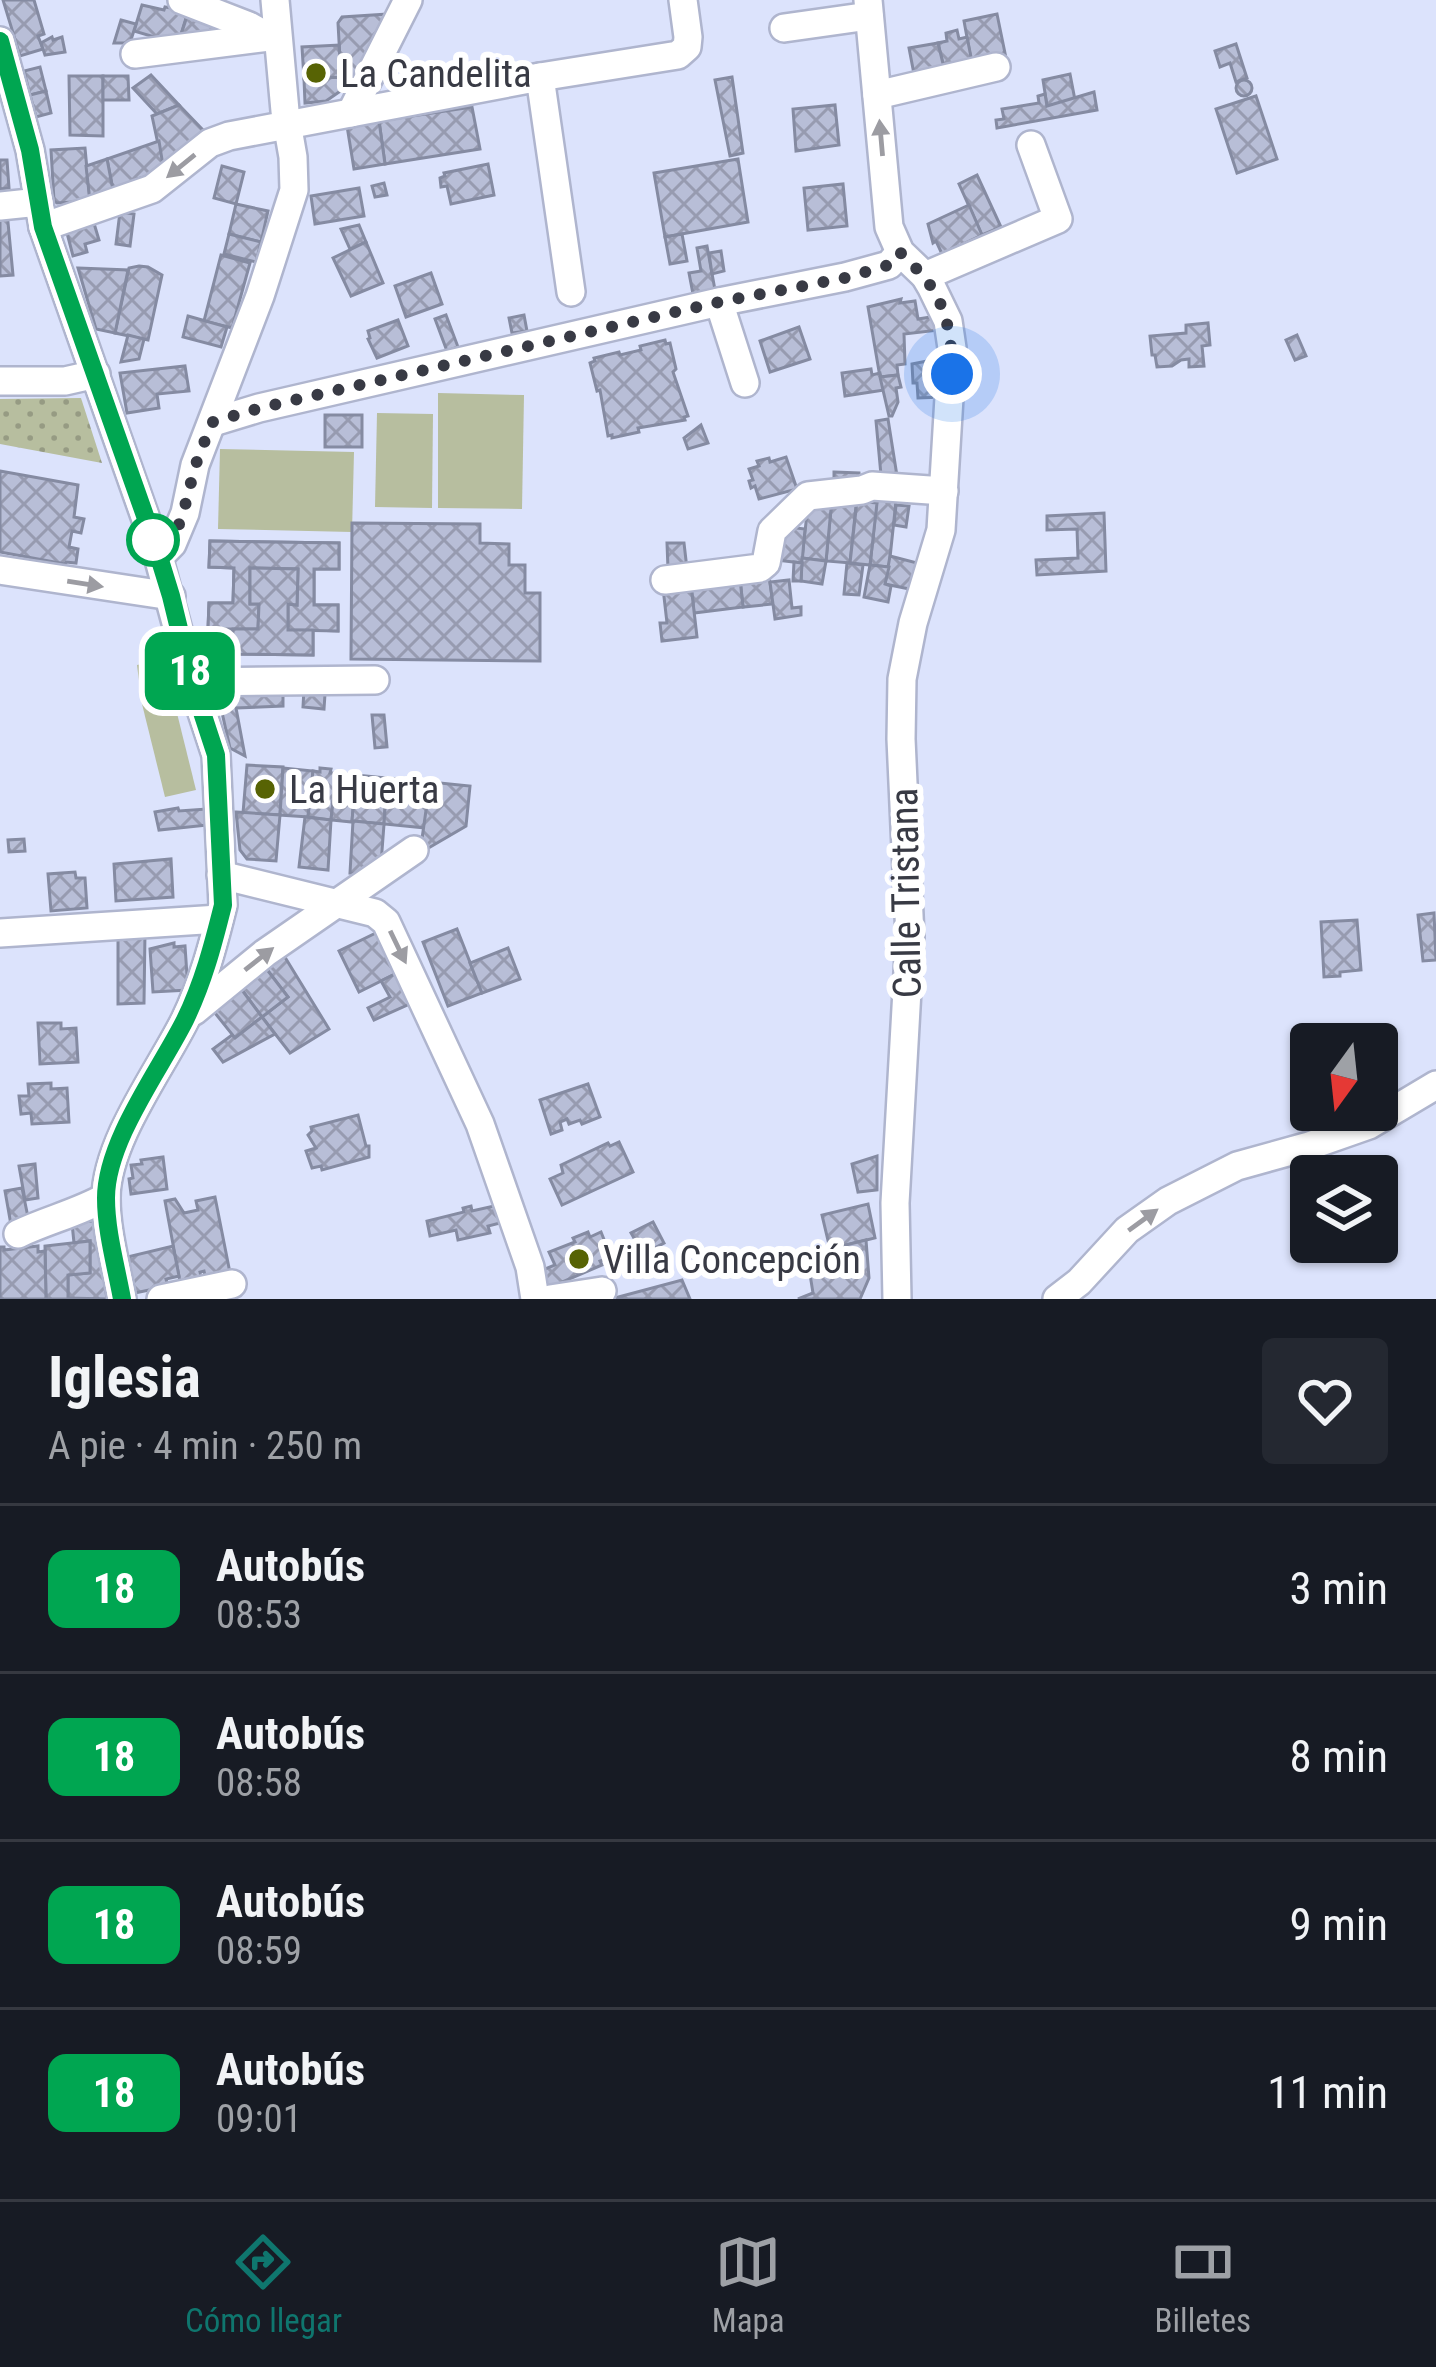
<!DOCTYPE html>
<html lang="es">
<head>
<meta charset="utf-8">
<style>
  :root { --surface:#171b24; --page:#242831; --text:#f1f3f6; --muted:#9ea1a6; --line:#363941; --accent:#0f766e }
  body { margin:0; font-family:"Roboto Condensed",sans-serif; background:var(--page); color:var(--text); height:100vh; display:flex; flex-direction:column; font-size:45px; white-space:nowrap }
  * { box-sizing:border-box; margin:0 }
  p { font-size:39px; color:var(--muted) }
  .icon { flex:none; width:66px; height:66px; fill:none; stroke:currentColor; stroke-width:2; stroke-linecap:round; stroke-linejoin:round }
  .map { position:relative; height:1299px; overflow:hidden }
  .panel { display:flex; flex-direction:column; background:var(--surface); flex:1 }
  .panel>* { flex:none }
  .badge { padding:0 24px; border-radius:18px; font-size:42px; line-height:78px }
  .needle { width:78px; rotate:195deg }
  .controls { position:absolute; left:1290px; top:1023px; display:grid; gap:24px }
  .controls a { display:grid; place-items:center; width:108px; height:108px; border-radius:12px; background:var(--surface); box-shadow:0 3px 9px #0004; font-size:60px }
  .you { position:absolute; width:60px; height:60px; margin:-30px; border:9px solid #fff; border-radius:50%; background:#1a73e8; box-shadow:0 0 0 18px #1a73e833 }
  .map>.badge { position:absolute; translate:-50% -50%; box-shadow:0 0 0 6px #fff }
  .round { display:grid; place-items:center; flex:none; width:126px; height:126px; border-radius:12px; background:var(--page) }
  .overview { display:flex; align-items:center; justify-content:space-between; height:204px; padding:0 48px }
  h1 { font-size:57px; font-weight:700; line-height:90px }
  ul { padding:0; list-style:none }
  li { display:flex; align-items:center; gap:36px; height:168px; padding:0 48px; border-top:3px solid var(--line) }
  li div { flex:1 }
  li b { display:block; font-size:45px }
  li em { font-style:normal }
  li .badge { min-width:132px; font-weight:700; text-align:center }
  .tab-bar { display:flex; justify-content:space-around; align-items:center; height:168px; border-top:3px solid var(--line); background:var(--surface); font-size:33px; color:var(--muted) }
  .tab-bar a { display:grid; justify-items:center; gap:6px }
  .tab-bar .selected { color:var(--accent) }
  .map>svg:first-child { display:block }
  .park { fill:url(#park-dots) }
  .garden { fill:#b7be9f }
  .building { fill:url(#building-cross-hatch); stroke:#858ba2; stroke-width:3 }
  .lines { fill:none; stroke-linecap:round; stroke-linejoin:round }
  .minor-casing { stroke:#afb5ce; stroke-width:32 }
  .minor { stroke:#fff; stroke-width:27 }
  .oneway { fill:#9c9ca2 }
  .line-casing { stroke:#fff; stroke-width:27 }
  .line { stroke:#00a651; stroke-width:18 }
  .walk { stroke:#383a44; stroke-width:12; stroke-dasharray:0 21.6 }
  .poi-dot { fill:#576304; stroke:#fff; stroke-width:4.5 }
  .stop-dot { fill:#fff; stroke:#00a651; stroke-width:6 }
  .labels { text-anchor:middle; stroke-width:12; stroke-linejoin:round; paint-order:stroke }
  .poi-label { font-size:39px; fill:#383a44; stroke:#fff; text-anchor:start }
  .street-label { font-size:39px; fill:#383a44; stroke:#fff }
</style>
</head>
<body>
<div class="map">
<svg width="1436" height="1299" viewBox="0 0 1436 1299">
  <defs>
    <pattern id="park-dots" width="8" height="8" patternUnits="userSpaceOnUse" patternTransform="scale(3)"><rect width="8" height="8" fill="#b7be9f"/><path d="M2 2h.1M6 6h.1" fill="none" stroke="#969b83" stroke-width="1.8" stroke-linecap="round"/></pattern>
    <pattern id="building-cross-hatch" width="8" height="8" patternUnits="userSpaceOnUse" patternTransform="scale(3)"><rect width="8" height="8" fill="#b8bed7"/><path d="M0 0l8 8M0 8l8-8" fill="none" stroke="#979bb0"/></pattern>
  </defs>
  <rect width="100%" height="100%" fill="#dce3fc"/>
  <!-- park -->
  <polygon class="park" points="81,398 102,463 0,444 0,399"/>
  <!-- garden -->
  <g class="garden">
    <polygon points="438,393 524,395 522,509 438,508"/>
    <polygon points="377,413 433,414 432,508 375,507"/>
    <polygon points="220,449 354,452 352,532 218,529"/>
    <polygon points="160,660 173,697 196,790 165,797 142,704 137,665"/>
  </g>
  <!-- building -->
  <g class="building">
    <polygon points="3,0 34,0 44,34 38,36 43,49 20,56"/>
    <polygon points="142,5 164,10 165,7 177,9 176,12 187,15 178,44 134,31"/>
    <polygon points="189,10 223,30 178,44"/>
    <polygon points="389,14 352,83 326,101 305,103 304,79 341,77 338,23 342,17"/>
    <polygon points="997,14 1006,58 972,65 964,21"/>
    <polygon points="121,20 136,24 130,43 114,43"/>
    <polygon points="957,30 959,39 967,37 972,62 944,68 938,43 947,41 946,33"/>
    <polygon points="52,37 53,40 62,37 65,52 45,55 41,43"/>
    <polygon points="938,43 944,68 914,74 909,48"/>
    <polygon points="1236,44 1247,78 1236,82 1230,63 1220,67 1215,51"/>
    <polygon points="339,45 341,77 304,79 302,47"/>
    <polygon points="40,67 46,91 30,95 24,71"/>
    <polygon points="1070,74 1075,100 1047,106 1043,80"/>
    <polygon points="151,75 179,105 157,114 133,88"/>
    <polygon points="69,76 103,76 103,136 70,135"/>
    <polygon points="103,76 128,76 129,100 103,100"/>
    <polygon points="732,77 743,153 730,156 715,80"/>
    <circle cx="1244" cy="88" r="8"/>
    <polygon points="46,91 51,113 36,117 30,95"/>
    <polygon points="1094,92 1097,110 997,128 996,120 1004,119 1002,109 1039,103 1038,96 1045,94 1047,106"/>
    <polygon points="1256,96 1277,159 1237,173 1216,109"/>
    <polygon points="179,105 203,130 164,172 152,116"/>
    <polygon points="835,105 839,145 796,151 793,109"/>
    <polygon points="472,107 480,149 385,164 379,121"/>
    <polygon points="379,121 385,164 354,169 347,126"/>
    <polygon points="159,141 164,172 137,179 113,190 107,159"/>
    <polygon points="85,148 90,201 57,203 54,201 51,150"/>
    <polygon points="107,159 113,190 90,201 86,166"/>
    <polygon points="738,159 748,222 665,237 654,173"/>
    <polygon points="0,160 7,160 9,188 0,189"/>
    <polygon points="488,164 494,195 451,204 447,186 441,187 440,178 445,176 444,173"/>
    <polygon points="222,166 244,172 236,204 214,198"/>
    <polygon points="977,175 1001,227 982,235 959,184"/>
    <polygon points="384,183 387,195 375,197 372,186"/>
    <polygon points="843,184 847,226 808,230 804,188"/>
    <polygon points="359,188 364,216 315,224 311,196"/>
    <polygon points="236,204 268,211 261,242 229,234"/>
    <polygon points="969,205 982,235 942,254 936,241 933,243 928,224"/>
    <polygon points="7,212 13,275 0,276 0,213"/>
    <polygon points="120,212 134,214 130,246 116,244"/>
    <polygon points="93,220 99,240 85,244 87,252 73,256 67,233 69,228"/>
    <polygon points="359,225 366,242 350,249 341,229"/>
    <polygon points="229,234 261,242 256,262 224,254"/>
    <polygon points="682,234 687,261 670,264 665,237"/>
    <polygon points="366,242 383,283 351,296 333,258"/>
    <polygon points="707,246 715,290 693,294 689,273 701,271 697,248"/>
    <polygon points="721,251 724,271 712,274 709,253"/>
    <polygon points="221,255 250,263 232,328 204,321"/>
    <polygon points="139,266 148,267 162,275 148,340 115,333 129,268"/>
    <polygon points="78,268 128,270 115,333 96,329"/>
    <polygon points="431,273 442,304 406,317 395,286"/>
    <polygon points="901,299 900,303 915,301 918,319 937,316 939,330 904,334 905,364 897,365 898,375 880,377 868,307"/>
    <polygon points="446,315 458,347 447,351 435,319"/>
    <polygon points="524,315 527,331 512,333 509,318"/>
    <polygon points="188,316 227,327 221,347 183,337"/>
    <polygon points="398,320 408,346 377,358 368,339 370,338 368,331"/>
    <polygon points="1208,323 1210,345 1202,346 1204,366 1189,367 1189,359 1181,360 1172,366 1157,367 1155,355 1152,355 1150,336 1186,333 1186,325"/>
    <polygon points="799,327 810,359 770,372 760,341"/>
    <polygon points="128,335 144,339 139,359 121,362"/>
    <polygon points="1297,335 1306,356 1295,360 1286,340"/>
    <polygon points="665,340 666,344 670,343 676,369 673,372 688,416 684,417 685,420 638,428 639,432 612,438 612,435 608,436 600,390 597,391 590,363 595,361 594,358 619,352 620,355 641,350 640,346"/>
    <polygon points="942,358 943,397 918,398 917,383 913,383 912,364"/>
    <polygon points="185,366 189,391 157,394 159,408 127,413 120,373"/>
    <polygon points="871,369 872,375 880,373 884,390 845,396 842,373"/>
    <polygon points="898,375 901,387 896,388 898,402 892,416 889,416 880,377"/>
    <rect x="325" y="415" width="37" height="32"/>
    <polygon points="888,419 897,476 881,475 876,421"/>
    <polygon points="701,425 708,443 688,449 684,438"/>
    <polygon points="786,457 797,489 759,499 755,486 751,488 749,481 753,480 749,469 759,466 757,461 769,458 770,462"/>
    <polygon points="0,471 78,485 74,517 84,519 81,533 72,531 69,547 78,549 76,563 66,562 65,564 0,552"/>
    <polygon points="834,472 859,473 860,485 834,486"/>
    <polygon points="857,497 850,563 826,561 832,499"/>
    <polygon points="832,499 826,561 802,558 808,505"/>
    <polygon points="877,500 896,501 889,567 870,565"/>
    <polygon points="857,501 877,503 870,565 850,563"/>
    <polygon points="896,505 909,506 906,527 894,525"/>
    <polygon points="1104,513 1106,571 1037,575 1036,560 1078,558 1077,529 1047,530 1047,516"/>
    <polygon points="352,523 480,524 480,543 509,544 509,565 525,565 525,593 540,593 540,661 351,659"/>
    <polygon points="780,526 805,529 802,563 776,560"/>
    <polygon points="210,541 339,543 339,569 314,569 314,605 338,605 338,631 313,630 313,655 232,654 233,629 208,629 209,603 233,603 234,568 209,567"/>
    <polygon points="210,541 339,543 339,569 314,569 314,605 338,605 338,631 288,630 288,604 297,605 298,569 250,568 250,604 259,604 258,629 208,629 209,603 233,603 234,568 209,567"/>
    <polygon points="667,543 684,543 687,569 668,569"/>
    <polygon points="890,556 925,565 919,591 885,584"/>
    <polygon points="802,558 826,561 822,584 801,581"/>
    <polygon points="794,562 802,563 801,581 793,581"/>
    <polygon points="847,563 863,565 859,595 844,594"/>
    <polygon points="870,565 889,567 885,584 891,586 888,602 864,597"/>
    <polygon points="250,568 298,569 297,605 288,604 288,630 313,630 313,655 232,654 233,629 258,629 259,604 250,604"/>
    <polygon points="769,576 773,604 743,607 740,579"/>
    <polygon points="740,579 743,607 694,613 691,585"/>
    <polygon points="789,580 792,608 801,607 801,615 775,619 770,582"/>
    <polygon points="691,585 697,637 662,641 660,623 667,623 663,588"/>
    <polygon points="304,689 325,694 324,709 303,707"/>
    <polygon points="283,690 283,706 236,708 245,756 230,748 219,699 223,694"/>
    <polygon points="372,715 384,715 387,747 375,748"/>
    <polygon points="247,765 283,767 280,815 243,813"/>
    <polygon points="283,768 313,771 308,817 280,815"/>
    <polygon points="320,768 331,769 330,773 336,773 331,820 308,817 313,771 320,772"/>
    <polygon points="336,773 356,775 352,822 331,820"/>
    <polygon points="356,775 387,778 384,824 352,821"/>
    <polygon points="387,778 430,782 426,828 384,824"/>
    <polygon points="430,782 470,786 466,826 420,853"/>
    <polygon points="178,808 179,811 206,809 208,825 159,830 155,812"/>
    <polygon points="236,812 280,815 276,861 247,859 240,850"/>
    <polygon points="305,817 331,820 328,870 299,867"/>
    <polygon points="353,821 384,824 381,864 367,874 350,873"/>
    <polygon points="24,839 25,851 9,852 8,840"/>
    <polygon points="171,859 173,897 116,901 114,864"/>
    <polygon points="75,872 76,878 85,878 87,908 51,911 48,874"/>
    <polygon points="1434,913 1436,960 1423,961 1418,915"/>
    <polygon points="1357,920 1361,970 1340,972 1340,976 1324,977 1321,922"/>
    <polygon points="457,929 482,993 448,1006 423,942"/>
    <polygon points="380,931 399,972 359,992 339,951"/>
    <polygon points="145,932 144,1003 118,1004 118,934"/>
    <polygon points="174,943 174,947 185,946 188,990 153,992 150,949"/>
    <polygon points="508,948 520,979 482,993 470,963"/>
    <polygon points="283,954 329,1029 290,1053 262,1017 288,997 265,967"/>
    <polygon points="265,967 288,997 262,1017 239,986"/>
    <polygon points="399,972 414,1002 374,1020 368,1008 390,997 381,981"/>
    <polygon points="239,986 262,1017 235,1038 211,1008"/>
    <polygon points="262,1017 275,1034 223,1062 213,1049 232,1035 235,1038"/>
    <polygon points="38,1023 61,1023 61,1029 76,1028 78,1062 40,1064"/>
    <polygon points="51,1083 51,1089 67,1088 69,1122 32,1124 31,1113 21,1114 19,1096 29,1096 28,1084"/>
    <polygon points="588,1084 600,1117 582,1124 580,1120 569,1124 567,1119 560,1122 562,1130 551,1134 540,1100"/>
    <polygon points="358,1115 366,1146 369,1146 369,1157 322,1170 321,1166 312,1168 306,1151 316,1148 308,1135 312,1131 311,1127"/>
    <polygon points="619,1142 633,1172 562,1205 550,1179 563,1173 561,1165 608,1143 610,1146"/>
    <polygon points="877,1156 877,1190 858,1192 852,1164"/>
    <polygon points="163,1157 167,1189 131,1194 129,1179 133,1178 131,1165 142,1164 141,1160"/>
    <polygon points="35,1164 38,1198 25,1200 19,1166"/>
    <polygon points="22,1188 29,1222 11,1225 5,1191"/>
    <polygon points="215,1197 231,1278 206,1280 204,1271 200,1272 202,1280 180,1282 165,1201 175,1199 184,1213 198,1210 196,1201"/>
    <polygon points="503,1204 508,1221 488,1226 490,1233 458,1240 456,1230 430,1236 427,1221 464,1212 463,1208 471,1206 472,1211"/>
    <polygon points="868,1204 875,1238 830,1249 822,1215"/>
    <polygon points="93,1221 97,1226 107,1299 68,1298 68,1275 90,1273 90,1241 74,1243 72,1223"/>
    <polygon points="653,1222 664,1243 643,1254 631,1233"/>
    <polygon points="588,1232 590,1237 601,1232 611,1257 600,1261 602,1265 546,1289 540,1271 555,1265 549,1252 575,1242 573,1238"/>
    <polygon points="866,1240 869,1278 860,1299 798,1299 813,1293 809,1268 799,1269 797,1257"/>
    <polygon points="90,1241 90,1273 68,1275 68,1299 46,1299 45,1246"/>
    <polygon points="38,1246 38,1252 45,1251 46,1299 0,1299 0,1247 4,1247 4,1250"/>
    <polygon points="173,1246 179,1276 166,1279 168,1286 135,1293 127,1257"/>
    <polygon points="682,1280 690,1299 611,1299"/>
  </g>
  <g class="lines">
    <!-- minor casing -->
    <g class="minor-casing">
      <g id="minor">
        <polyline points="182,0 249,26 272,39"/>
        <polyline points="868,0 889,227 900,252 925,276 932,288 948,321 952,348 941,530 913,623 902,679 901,739 910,937 895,1203 897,1299"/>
        <polyline points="784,28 869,16"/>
        <path d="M0,41l30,109 13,77 112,318 37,137 24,73 7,150c-10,40 -20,78 -38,115 -25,50 -79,122 -79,178 0,33 10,68 16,101"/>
        <polyline points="135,54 269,37"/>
        <polyline points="540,77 571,292"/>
        <polyline points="877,95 996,67"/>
        <polyline points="351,113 408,0"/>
        <polyline points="0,206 39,202"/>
        <polyline points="43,227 152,189 210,143 229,136 540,77 678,55 687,47 688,37 683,0"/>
        <polyline points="925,276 1058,219 1031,145"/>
        <polyline points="719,302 745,383"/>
        <polyline points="0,381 65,381 96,374"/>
        <polyline points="213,422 259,408 719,302 845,277 889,265 900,252"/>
        <polyline points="159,557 172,544 185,513 195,465 260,296 294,190 293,157 285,111 275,0"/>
        <polyline points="0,570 171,596"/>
        <polyline points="665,580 760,568 766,563 772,531 808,496 862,490 872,486 944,491"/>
        <polyline points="192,682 375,680"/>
        <polyline points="221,875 375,913 386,922 480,1124 530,1267 535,1299"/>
        <polyline points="0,933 219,919"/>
        <polyline points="194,1011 265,953 414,850"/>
        <path d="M18,1234c29,-14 60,-21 88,-37"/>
        <polyline points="161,1299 232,1284"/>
        <polyline points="550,1299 602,1291"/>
        <polyline points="1057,1299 1079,1282 1127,1230 1168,1201 1237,1166 1309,1146 1369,1125 1436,1085"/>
      </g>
    </g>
    <!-- minor -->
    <use href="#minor" class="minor"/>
  </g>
  <!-- one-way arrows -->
  <defs><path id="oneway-solid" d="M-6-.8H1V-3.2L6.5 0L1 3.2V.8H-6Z" transform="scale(3)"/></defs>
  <g class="oneway">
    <use href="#oneway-solid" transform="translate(881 138) rotate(-95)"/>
    <use href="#oneway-solid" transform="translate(181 166) rotate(141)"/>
    <use href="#oneway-solid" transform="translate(85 584) rotate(9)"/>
    <use href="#oneway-solid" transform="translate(398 947) rotate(64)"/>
    <use href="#oneway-solid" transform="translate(259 959) rotate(-38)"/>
    <use href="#oneway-solid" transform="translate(1143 1220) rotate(-36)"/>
  </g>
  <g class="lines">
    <!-- line casing -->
    <g class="line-casing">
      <path id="line" d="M0,41l30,109 13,77 112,317 16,52 21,86 24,73 7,150c-10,40 -20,78 -38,115 -25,50 -79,121 -79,178 0,33 10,68 16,101"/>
    </g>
    <!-- line -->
    <use href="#line" class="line"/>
    <!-- walk -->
    <path class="walk" d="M153,540l-1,-4 7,21c24,-26 26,-56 36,-89 4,-16 12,-31 18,-46l47,-14 459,-106 126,-24 44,-13 11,-13c9,11 20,18 27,29 21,27 25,60 25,93"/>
  </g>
  <!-- markers -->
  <g class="poi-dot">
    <circle cx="316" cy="73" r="12"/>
    <circle cx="265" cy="789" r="12"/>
    <circle cx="579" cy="1259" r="12"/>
  </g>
  <circle class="stop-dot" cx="153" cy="540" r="24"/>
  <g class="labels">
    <!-- poi labels -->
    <g class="poi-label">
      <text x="340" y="87">La Candelita</text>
      <text x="289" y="803">La Huerta</text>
      <text x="603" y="1273">Villa Concepción</text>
    </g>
    <!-- street labels -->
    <g class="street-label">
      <text transform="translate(905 893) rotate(-91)" y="14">Calle Tristana</text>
    </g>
  </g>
</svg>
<div class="controls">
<a><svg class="needle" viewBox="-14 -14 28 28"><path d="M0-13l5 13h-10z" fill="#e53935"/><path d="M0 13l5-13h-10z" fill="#9ea1a6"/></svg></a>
<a><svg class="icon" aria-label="layers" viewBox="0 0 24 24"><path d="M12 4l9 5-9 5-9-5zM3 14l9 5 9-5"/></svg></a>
</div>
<div class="you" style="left:952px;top:374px"></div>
<b class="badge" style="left:190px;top:671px;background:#00a651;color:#fff">18</b>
</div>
<section class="panel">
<div class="overview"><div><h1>Iglesia</h1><p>A pie · 4 min · 250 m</p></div><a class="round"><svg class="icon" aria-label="heart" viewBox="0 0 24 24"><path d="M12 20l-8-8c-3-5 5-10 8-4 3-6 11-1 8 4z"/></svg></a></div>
<ul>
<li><span class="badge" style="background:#00a651;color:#fff">18</span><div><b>Autobús</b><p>08:53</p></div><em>3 min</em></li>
<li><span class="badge" style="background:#00a651;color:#fff">18</span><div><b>Autobús</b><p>08:58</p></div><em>8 min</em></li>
<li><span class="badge" style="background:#00a651;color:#fff">18</span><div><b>Autobús</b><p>08:59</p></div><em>9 min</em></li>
<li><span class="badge" style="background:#00a651;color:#fff">18</span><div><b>Autobús</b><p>09:01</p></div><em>11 min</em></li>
</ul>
</section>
<nav class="tab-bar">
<a class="selected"><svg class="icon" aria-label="directions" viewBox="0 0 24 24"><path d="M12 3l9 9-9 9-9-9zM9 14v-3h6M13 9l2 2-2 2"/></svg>Cómo llegar</a>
<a><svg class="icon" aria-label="map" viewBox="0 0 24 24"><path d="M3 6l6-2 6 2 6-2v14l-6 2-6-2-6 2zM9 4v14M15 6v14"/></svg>Mapa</a>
<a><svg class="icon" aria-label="tickets" viewBox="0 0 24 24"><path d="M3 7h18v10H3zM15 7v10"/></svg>Billetes</a>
</nav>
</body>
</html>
